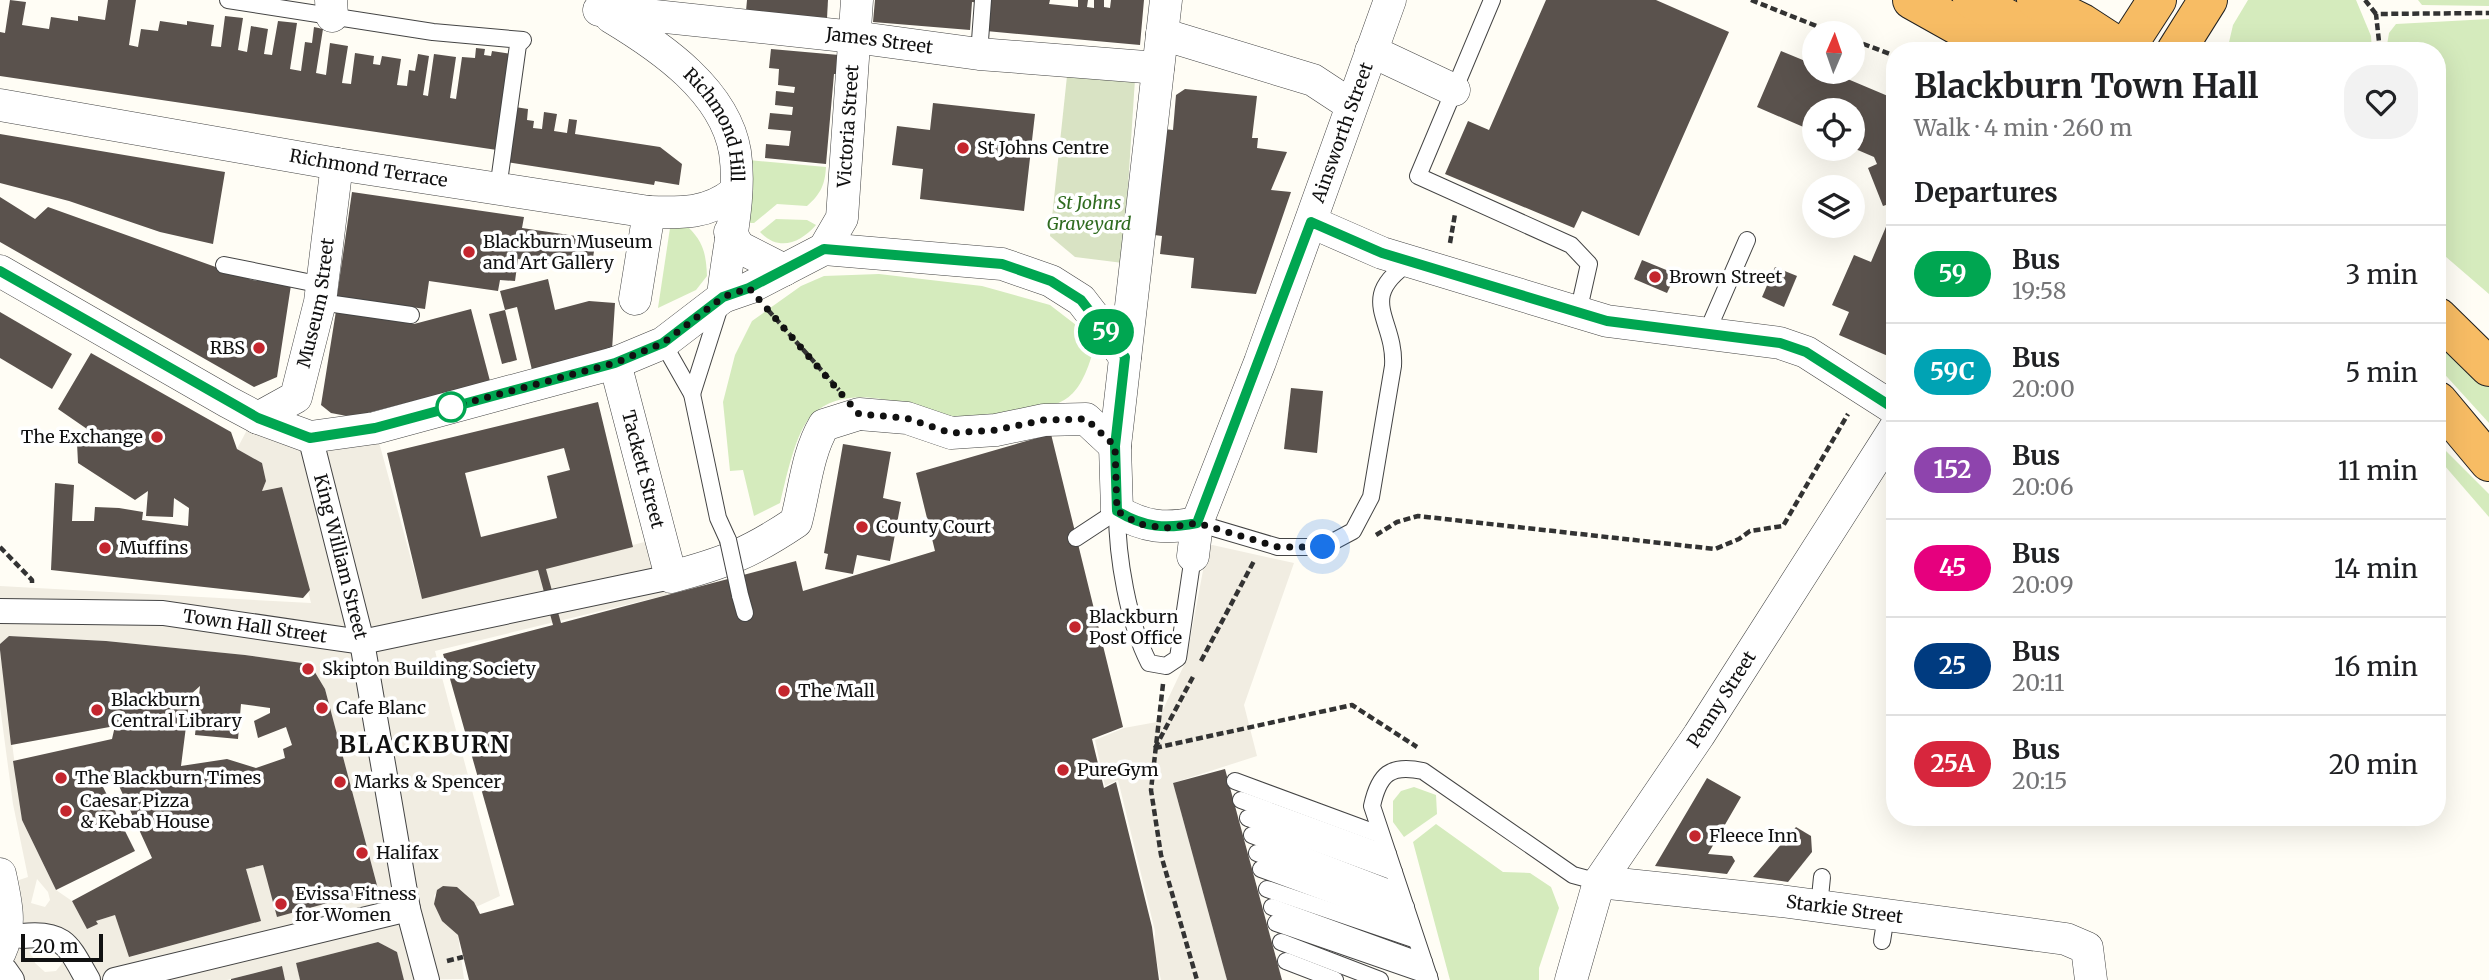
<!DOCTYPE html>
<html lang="en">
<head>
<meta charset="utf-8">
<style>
  :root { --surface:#fff; --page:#f2f2f2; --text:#202124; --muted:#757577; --line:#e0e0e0 }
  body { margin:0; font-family:Merriweather,serif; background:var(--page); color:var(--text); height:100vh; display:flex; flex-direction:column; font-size:26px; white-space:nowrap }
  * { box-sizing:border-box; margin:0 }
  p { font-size:23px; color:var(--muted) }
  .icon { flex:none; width:38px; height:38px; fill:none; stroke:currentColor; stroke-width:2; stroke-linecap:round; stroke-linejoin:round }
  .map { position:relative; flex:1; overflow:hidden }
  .panel { position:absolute; left:1886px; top:42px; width:560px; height:784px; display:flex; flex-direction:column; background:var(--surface); border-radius:28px; box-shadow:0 7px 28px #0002 }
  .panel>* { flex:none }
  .badge { padding:0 14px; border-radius:23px; font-size:24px; line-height:46px }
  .needle { width:46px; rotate:2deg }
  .tools { position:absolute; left:1802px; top:21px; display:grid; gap:14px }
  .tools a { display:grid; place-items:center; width:63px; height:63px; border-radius:50%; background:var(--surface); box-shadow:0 7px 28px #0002; font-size:35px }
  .scale { position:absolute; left:21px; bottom:18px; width:82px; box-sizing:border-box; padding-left:7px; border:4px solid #111; border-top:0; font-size:19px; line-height:24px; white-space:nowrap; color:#111; -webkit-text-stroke:5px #fff; paint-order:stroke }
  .you { position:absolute; width:35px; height:35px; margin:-18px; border:5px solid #fff; border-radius:50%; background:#1a73e8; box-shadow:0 0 0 10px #1a73e833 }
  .map>.badge { position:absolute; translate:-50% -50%; box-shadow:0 0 0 4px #fff }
  h2 { padding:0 28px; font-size:26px; line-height:63px }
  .round { display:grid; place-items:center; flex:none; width:74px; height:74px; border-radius:28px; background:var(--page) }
  .head { display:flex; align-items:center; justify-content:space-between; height:119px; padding:0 28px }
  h1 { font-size:33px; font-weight:700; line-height:52px }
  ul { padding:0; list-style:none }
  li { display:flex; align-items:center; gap:21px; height:98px; padding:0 28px; border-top:2px solid var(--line) }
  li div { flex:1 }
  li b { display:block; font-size:26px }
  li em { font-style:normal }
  li .badge { min-width:77px; font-weight:700; text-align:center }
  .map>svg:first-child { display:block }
  .green { fill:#d5ebbd }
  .cemetery { fill:#d9e3c4 }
  .plaza { fill:#f1ede2; fill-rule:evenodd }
  .building { fill:#5a524d; fill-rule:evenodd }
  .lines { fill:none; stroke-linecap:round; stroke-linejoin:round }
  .service-casing { stroke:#444; stroke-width:18 }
  .pedestrian-casing { stroke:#444; stroke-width:26 }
  .minor-casing { stroke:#444; stroke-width:33 }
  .trunk-casing { stroke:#222; stroke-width:40 }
  .path { stroke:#333; stroke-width:4.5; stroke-dasharray:7 3.5; stroke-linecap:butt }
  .service { stroke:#fff; stroke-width:16 }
  .pedestrian { stroke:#fff; stroke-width:24 }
  .minor { stroke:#fff; stroke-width:32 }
  .trunk { stroke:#f7bc64; stroke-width:38 }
  .service-bridge-casing { stroke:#444; stroke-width:18; stroke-linecap:butt }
  .service-bridge { stroke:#fff; stroke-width:16 }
  .line-casing { stroke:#fff; stroke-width:16 }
  .line { stroke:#00a651; stroke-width:10 }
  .walk { stroke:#111; stroke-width:7; stroke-dasharray:0 12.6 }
  .poi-dot { fill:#c4262e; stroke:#fff; stroke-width:2.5 }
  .stop-dot { fill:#fff; stroke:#00a651; stroke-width:3.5 }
  .labels { text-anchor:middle; stroke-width:7; stroke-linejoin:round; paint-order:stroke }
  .street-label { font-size:18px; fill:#111; stroke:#fff }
  .poi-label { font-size:18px; fill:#111; stroke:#fff; text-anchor:start }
  .park-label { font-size:18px; font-style:italic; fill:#2f6b1f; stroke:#fff }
  .district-label { font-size:24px; font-weight:bold; letter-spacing:2px; fill:#111; stroke:#fff }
</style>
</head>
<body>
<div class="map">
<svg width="2489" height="980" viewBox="0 0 2489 980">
  <rect width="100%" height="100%" fill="#fffdf5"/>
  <!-- green -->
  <g class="green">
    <polygon points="2248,0 2356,0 2371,36 2372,51 2227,51 2233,25"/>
    <polygon points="2418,0 2489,0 2489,6 2422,5"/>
    <polygon points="2489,19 2489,294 2438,250 2438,51 2386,51 2389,33 2396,24"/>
    <path d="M748,160l78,7c-1,17 -5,27 -19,39l-30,-2 -23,19h-7z"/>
    <path d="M776,219l31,1 9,5c-16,18 -37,27 -56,7z"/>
    <path d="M670,228h19c15,15 17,27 18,48l-11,14 -38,18z"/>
    <path d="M879,274l103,12 68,19 26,20 18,23c-17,61 -35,58 -93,66 -14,3 -33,9 -47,7 -11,-1 -25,-9 -35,-12 -33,-12 -78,-21 -106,5 -18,17 -27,66 -33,89l-26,13 -11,-46 -13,1 -7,-69 12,-47 17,-34 49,-35 23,-10z"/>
    <polygon points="2438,337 2489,387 2489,423 2438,367"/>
    <polygon points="2438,443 2489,494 2489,517 2438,458"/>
    <polygon points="1414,787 1436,795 1437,814 1404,837 1393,822 1393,801 1401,791"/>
    <polygon points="1436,824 1503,872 1530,873 1551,887 1559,908 1539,968 1539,980 1450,980 1413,842"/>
  </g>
  <!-- cemetery -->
  <polygon class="cemetery" points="1067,76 1135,79 1123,263 1075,257 1050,236"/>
  <!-- plaza -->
  <g class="plaza">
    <path d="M248,428l129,7 45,164 238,-61 15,55 -240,58 65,245 -24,11 -19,-20 -14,-1 -9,10 6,21 18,18 6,44 -60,1 -7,-28 -19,-10 -82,21 4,17h-15l-4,-14 -54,14h-227l21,-39 3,-21 -5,-40 9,-3 -15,-73 -13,-98v-56l22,170 34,70 16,11 15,27 9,-7 19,-6 15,42 130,-36 -14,-52 17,-4 115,24 -53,-200 -12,-20 -11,-6 -57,-8 -139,-14 -97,-5 -9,8v-58l311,17 -29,-116 -20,4 4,-10 -4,-18 -25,-14zM37,879l11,13 2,8 -5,7 -14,-4zM43,949l18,7 2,6 -7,9 -11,1 -10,-9 -4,-10z"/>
    <polygon points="1208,544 1294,563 1244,705 1257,756 1173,783 1227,980 1161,980 1154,950 1155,931 1118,780 1105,786 1095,740 1124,728 1157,722 1186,661"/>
  </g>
  <!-- building -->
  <g class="building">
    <polygon points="10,0 26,2 22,25 49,29 51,17 78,21 78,16 105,20 108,0 136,0 129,45 138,47 141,29 158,31 160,21 187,25 187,21 214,25 211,46 221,47 225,16 243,18 238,50 247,52 251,26 268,29 264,54 272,55 278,21 297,23 290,69 301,71 305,42 312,43 314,27 323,29 316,73 326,75 330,43 348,46 342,83 351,84 355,53 374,56 373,64 380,65 382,56 401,59 397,85 407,86 409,70 415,71 418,54 429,56 423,95 428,96 434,54 456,57 450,98 456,99 462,57 475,58 476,48 485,49 484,55 491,56 492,51 511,54 497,150 0,76 0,32 5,33"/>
    <polygon points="747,0 828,0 827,18 746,11"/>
    <polygon points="875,0 981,0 981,3 972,2 970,30 873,22"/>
    <polygon points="989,0 1050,0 1049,4 1078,7 1078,0 1088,0 1087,7 1094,8 1094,0 1104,0 1104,7 1110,8 1111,0 1144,0 1140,45 986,31"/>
    <polygon points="1546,0 1656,0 1729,32 1639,236 1582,211 1574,228 1445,174 1468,121 1489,130"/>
    <polygon points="771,49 839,55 837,74 834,74 826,164 765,158 766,144 789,146 791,131 768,129 770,113 792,115 793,107 775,105 776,91 794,93 795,87 778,85 779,69 769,68"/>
    <polygon points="1781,51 1815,65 1815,72 1831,72 1895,99 1895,359 1839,335 1849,312 1832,305 1854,255 1871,262 1894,208 1892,203 1883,206 1868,168 1877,164 1874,157 1853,148 1853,110 1815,110 1815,132 1757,107"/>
    <polygon points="1185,89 1257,96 1252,138 1258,138 1257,148 1287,152 1271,190 1291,192 1256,294 1191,288 1194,258 1160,254 1162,236 1154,235 1164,129 1173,130 1176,95"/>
    <polygon points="933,103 1035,114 1024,211 920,199 923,169 892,165 897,126 930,130"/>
    <polygon points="515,107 528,109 527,120 534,121 533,128 542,129 544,112 557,114 554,131 567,133 569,119 577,120 575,134 660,147 682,164 679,185 655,181 654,185 506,162"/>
    <polygon points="0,134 225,172 213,244 160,232 69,201 0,183"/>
    <polygon points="352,192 524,217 522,228 596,239 591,270 518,259 515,281 500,280 498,291 429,281 425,309 337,296"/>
    <polygon points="0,197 35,219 48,207 252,280 291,285 277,377 254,387 0,242"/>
    <polygon points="1642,260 1676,274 1667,293 1634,279"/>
    <polygon points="1775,267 1797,276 1784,307 1762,297"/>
    <polygon points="548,279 555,310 589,301 615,303 612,350 532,370 517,307 505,310 500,291"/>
    <polygon points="471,309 490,381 352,417 331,413 321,405 336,311 414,324"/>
    <polygon points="505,310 517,360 502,364 489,314"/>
    <polygon points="0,312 72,354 52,389 0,358"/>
    <polygon points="91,353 231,432 237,449 262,463 266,481 262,491 282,487 310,590 303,598 51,570 55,483 74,485 72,521 94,521 95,507 119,508 143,512 142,520 188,526 189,508 174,498 173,517 146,516 148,491 135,500 78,463 77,443 87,429 58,409"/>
    <polygon points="1291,388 1323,391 1317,453 1284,449"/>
    <path d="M598,402l35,145 -87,22 15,54 235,-62 7,30 132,-40 -19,-78 135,-39 72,293 -31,12 12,49 12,-6 36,145 7,53h-690l-11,-45 -16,-14 -8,-17 3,-14 6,-4 14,1 17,15 6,12 34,-9 -71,-251 110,-29 -15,-55 -116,29 -35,-146zM564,448l6,22 -23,6 10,42 -76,19 -16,-64z"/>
    <polygon points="843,444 891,452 883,498 901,502 890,561 857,555 853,574 825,569 828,554 824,553"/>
    <path d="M9,636l97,5 139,14 57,8 11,6 12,20 53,200 -101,28 -14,-52 -17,4 15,52 -132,36 -14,-42 -19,6 2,3 -11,5 -15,-28 80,-43 -38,-83 -14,6 35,70 -79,39 -34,-70 -9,-59 99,-22 3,-13 -104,19 -11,-95v-6zM200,686l-5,49 43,4 3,-35 29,4v5l-16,8 4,17 28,-11 6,18 -9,4 2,9 -29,10 -29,-9 -46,7 9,-71z"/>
    <polygon points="1225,769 1282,980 1227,980 1173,783"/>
    <polygon points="1707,778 1741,797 1708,854 1732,856 1735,861 1727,874 1655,866"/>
    <polygon points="1796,827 1811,836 1812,852 1788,882 1753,877"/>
    <polygon points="378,942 397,952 404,980 300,980 296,963"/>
    <polygon points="282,966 285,980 231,980 231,979"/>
  </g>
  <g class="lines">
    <!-- service casing -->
    <g class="service-casing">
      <g id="service">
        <polyline points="228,0 433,32 523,40 518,45 498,189"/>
        <polyline points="1492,0 1418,176 1571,245 1589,264 1578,313"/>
        <polyline points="979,54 983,0"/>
        <polyline points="224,265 322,285"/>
        <polyline points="320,302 411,315"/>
        <polyline points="1707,332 1747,240"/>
        <polyline points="663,343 692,394 718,518 728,540"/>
        <polyline points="692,394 721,303"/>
        <path d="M1117,511c0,46 11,111 32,152l17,3 12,-8 15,-102"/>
        <path d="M1197,523l81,24h45l30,-16 18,-34 22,-131c3,-47 -38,-67 17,-104"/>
        <polyline points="1076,538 1117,511"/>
        <polyline points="740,595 745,613"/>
        <polyline points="1235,781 1381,835"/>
        <polyline points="1241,800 1388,854"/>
        <polyline points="1248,818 1394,872"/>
        <polyline points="1252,835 1400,892"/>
        <polyline points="1257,853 1406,907"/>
        <polyline points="1261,869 1411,924"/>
        <polyline points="1267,889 1416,940"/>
        <polyline points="1272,907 1424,962"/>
        <polyline points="1819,907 1822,877"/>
        <polyline points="1276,923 1429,976"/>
        <polyline points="1882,941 1886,916"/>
        <polyline points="1281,942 1380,980"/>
        <polyline points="1286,961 1335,980"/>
        <path d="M1430,980l-58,-174c7,-32 18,-42 51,-35l150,104 26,7"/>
      </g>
    </g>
    <!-- pedestrian casing -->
    <g class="pedestrian-casing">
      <g id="pedestrian">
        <path id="s1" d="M313,448l49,194 46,267 19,71"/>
        <path id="s2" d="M0,611l163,2 199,29 309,-65"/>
        <path d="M22,936c43,-5 47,11 66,44"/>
        <polyline points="5,970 12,980"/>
        <polyline points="115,980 408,909"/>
      </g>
    </g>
    <!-- minor casing -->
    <g class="minor-casing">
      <g id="minor">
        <polyline points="331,0 332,16"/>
        <path d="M1166,0l-51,446 2,65c28,17 49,18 80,12"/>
        <path id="s3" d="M599,10l255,27 125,17 179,14"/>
        <path id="s4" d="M611,17c50,30 114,74 124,135 7,47 -8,99 -12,145"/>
        <polyline points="1162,34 1313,80 1351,105"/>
        <polyline points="1371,51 1454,90"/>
        <path id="s5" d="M0,105l337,59 312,48c32,1 59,2 85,-19"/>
        <polyline points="1311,222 1382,253 1607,321 1780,343 1806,352 1895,409"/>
        <polyline points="730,232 739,247 784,270"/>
        <path id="s6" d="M824,249l18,-31 15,-218"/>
        <polyline points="0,271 228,402 258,418 310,437 375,428 615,363 663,343 723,297 749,288 824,249 1002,264 1051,281 1081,300 1125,357"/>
        <polyline points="635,299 649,212"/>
        <path id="s7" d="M615,363l56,214c53,-14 79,-24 125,-55 9,-34 11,-68 28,-97l35,-11 48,4 44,15 45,-3 48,-10 42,-1 29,27"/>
        <path id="s8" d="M258,418l38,-21 24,-95 17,-138"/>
        <path id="s9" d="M1193,556l4,-33 63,-161 130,-362"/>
        <path d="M0,874c6,28 12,52 0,78"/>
        <path id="s10" d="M1599,882l182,19 285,38 21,9 4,32"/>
        <path id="s11" d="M1571,980l28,-98 100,-147 196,-307"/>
      </g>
    </g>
    <!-- trunk casing -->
    <g class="trunk-casing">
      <g id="trunk">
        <polyline points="1912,0 2003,51"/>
        <polyline points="1972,0 2069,51"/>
        <polyline points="2036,0 2082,23 2125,51"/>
        <polyline points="2124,51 2157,0"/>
        <polyline points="2176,51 2208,0"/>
        <polyline points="2438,317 2489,367"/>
        <polyline points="2438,401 2489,462"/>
      </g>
    </g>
    <!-- path -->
    <g class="path">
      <polyline points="1751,0 1834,33"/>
      <polyline points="2365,0 2376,14"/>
      <polyline points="1853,40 1895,56"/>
      <polyline points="2380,51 2376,14 2489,13"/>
      <polyline points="1450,243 1455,214"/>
      <polyline points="768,310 839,390"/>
      <polyline points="1376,535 1397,522 1418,516 1715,549 1739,539 1750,531 1783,526 1848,414"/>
      <polyline points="0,547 32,580 32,586"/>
      <polyline points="1201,661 1254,561"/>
      <polyline points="1163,684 1151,790 1161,855 1197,980"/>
      <polyline points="1155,748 1194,675"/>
      <polyline points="1155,748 1352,705 1417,747"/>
      <polyline points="447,961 463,957"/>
    </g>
    <!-- service -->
    <use href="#service" class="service"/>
    <!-- pedestrian -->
    <use href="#pedestrian" class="pedestrian"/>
    <!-- minor -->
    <use href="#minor" class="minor"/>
    <!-- trunk -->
    <use href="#trunk" class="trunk"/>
    <!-- service-bridge casing -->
    <g class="service-bridge-casing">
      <polyline id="service-bridge" points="728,540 740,595"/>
    </g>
    <!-- service-bridge -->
    <use href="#service-bridge" class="service-bridge"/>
  </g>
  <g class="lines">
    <!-- line casing -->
    <g class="line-casing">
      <path id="line" d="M0,271l258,147 52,20 65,-10 240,-65 48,-20 60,-46 26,-9 75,-39 178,15 49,17 30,19 44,57 -10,89 2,65c28,17 49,18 80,12l114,-301 71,31 225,68 173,22 26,9 89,57"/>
    </g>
    <!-- line -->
    <use href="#line" class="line"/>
    <!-- walk -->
    <polyline class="walk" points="451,407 615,363 663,343 723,297 749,288 859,414 906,418 951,433 996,430 1044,420 1086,419 1115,446 1117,511 1139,524 1166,528 1197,523 1278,547 1323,547"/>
  </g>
  <!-- markers -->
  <g class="poi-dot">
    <circle cx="963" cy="148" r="7"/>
    <circle cx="469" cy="252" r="7"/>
    <circle cx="1655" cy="277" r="7"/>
    <circle cx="259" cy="348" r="7"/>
    <circle cx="157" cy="437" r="7"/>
    <circle cx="862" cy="527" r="7"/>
    <circle cx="105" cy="548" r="7"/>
    <circle cx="1075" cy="627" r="7"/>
    <circle cx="308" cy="669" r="7"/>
    <circle cx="784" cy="691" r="7"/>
    <circle cx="322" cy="708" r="7"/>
    <circle cx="97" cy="710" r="7"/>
    <circle cx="1063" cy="770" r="7"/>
    <circle cx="61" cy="778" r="7"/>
    <circle cx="340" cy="782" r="7"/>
    <circle cx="66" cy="811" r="7"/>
    <circle cx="1695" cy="836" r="7"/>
    <circle cx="362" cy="853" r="7"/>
    <circle cx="281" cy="904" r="7"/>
  </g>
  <circle class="stop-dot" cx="451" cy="407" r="14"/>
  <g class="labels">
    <!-- street labels -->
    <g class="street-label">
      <text dy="6" stroke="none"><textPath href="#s3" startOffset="282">James Street</textPath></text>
      <text dy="6" stroke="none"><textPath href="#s6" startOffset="128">Victoria Street</textPath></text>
      <text dy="6" stroke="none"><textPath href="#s4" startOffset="156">Richmond Hill</textPath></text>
      <text dy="6" stroke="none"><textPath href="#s9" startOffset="450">Ainsworth Street</textPath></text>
      <text dy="6" stroke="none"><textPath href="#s5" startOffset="374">Richmond Terrace</textPath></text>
      <text dy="6" stroke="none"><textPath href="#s8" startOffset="140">Museum Street</textPath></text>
      <text dy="6" stroke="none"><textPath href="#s7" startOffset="110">Tackett Street</textPath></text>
      <text dy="6" stroke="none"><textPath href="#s1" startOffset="112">King William Street</textPath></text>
      <text dy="6" stroke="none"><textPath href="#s2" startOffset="256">Town Hall Street</textPath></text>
      <text dy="6" stroke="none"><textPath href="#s11" startOffset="322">Penny Street</textPath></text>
      <text dy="6" stroke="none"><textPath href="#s10" startOffset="247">Starkie Street</textPath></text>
    </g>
    <!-- poi labels -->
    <g class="poi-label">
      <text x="977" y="154">St Johns Centre</text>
      <text x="483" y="248">Blackburn Museum<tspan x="483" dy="21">and Art Gallery</tspan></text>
      <text x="1669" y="283">Brown Street</text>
      <text x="245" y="354" text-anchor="end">RBS</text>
      <text x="143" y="443" text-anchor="end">The Exchange</text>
      <text x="876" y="533">County Court</text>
      <text x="119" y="554">Muffins</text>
      <text x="1089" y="623">Blackburn<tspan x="1089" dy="21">Post Office</tspan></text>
      <text x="322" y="675">Skipton Building Society</text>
      <text x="798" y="697">The Mall</text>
      <text x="111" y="706">Blackburn<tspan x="111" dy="21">Central Library</tspan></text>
      <text x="336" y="714">Cafe Blanc</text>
      <text x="1077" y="776">PureGym</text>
      <text x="75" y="784">The Blackburn Times</text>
      <text x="354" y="788">Marks &amp; Spencer</text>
      <text x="80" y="807">Caesar Pizza<tspan x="80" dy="21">&amp; Kebab House</tspan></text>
      <text x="1709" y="842">Fleece Inn</text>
      <text x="376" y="859">Halifax</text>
      <text x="295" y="900">Evissa Fitness<tspan x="295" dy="21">for Women</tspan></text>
    </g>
    <!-- park labels -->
    <g class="park-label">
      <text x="1089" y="209">St Johns<tspan x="1089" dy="21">Graveyard</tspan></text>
    </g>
    <!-- district labels -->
    <g class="district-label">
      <text x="425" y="753">BLACKBURN</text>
    </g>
  </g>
</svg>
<div class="tools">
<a><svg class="needle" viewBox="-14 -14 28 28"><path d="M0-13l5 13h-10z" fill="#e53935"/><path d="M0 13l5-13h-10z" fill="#757577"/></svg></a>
<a><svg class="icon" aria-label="locate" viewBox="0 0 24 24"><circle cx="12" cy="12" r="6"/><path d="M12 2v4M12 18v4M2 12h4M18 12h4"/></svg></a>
<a><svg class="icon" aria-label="layers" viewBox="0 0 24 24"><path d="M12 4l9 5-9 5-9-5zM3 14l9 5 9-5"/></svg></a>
</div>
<div class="scale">20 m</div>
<div class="you" style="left:1323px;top:547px"></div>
<b class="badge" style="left:1106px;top:332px;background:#00a651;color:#fff">59</b>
<section class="panel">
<div class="head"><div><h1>Blackburn Town Hall</h1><p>Walk · 4 min · 260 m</p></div><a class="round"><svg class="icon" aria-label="heart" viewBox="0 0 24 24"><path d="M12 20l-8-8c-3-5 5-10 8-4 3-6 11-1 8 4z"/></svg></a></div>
<h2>Departures</h2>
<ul>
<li><span class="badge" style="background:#00a651;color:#fff">59</span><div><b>Bus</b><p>19:58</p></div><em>3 min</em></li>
<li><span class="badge" style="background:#00a3b4;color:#fff">59C</span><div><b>Bus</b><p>20:00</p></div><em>5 min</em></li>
<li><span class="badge" style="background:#8e44ad;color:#fff">152</span><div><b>Bus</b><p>20:06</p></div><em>11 min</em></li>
<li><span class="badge" style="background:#e6007e;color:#fff">45</span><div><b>Bus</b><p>20:09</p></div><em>14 min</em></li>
<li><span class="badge" style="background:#003b80;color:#fff">25</span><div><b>Bus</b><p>20:11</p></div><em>16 min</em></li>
<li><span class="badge" style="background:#d7263d;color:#fff">25A</span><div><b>Bus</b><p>20:15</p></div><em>20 min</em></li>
</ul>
</section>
</div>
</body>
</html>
